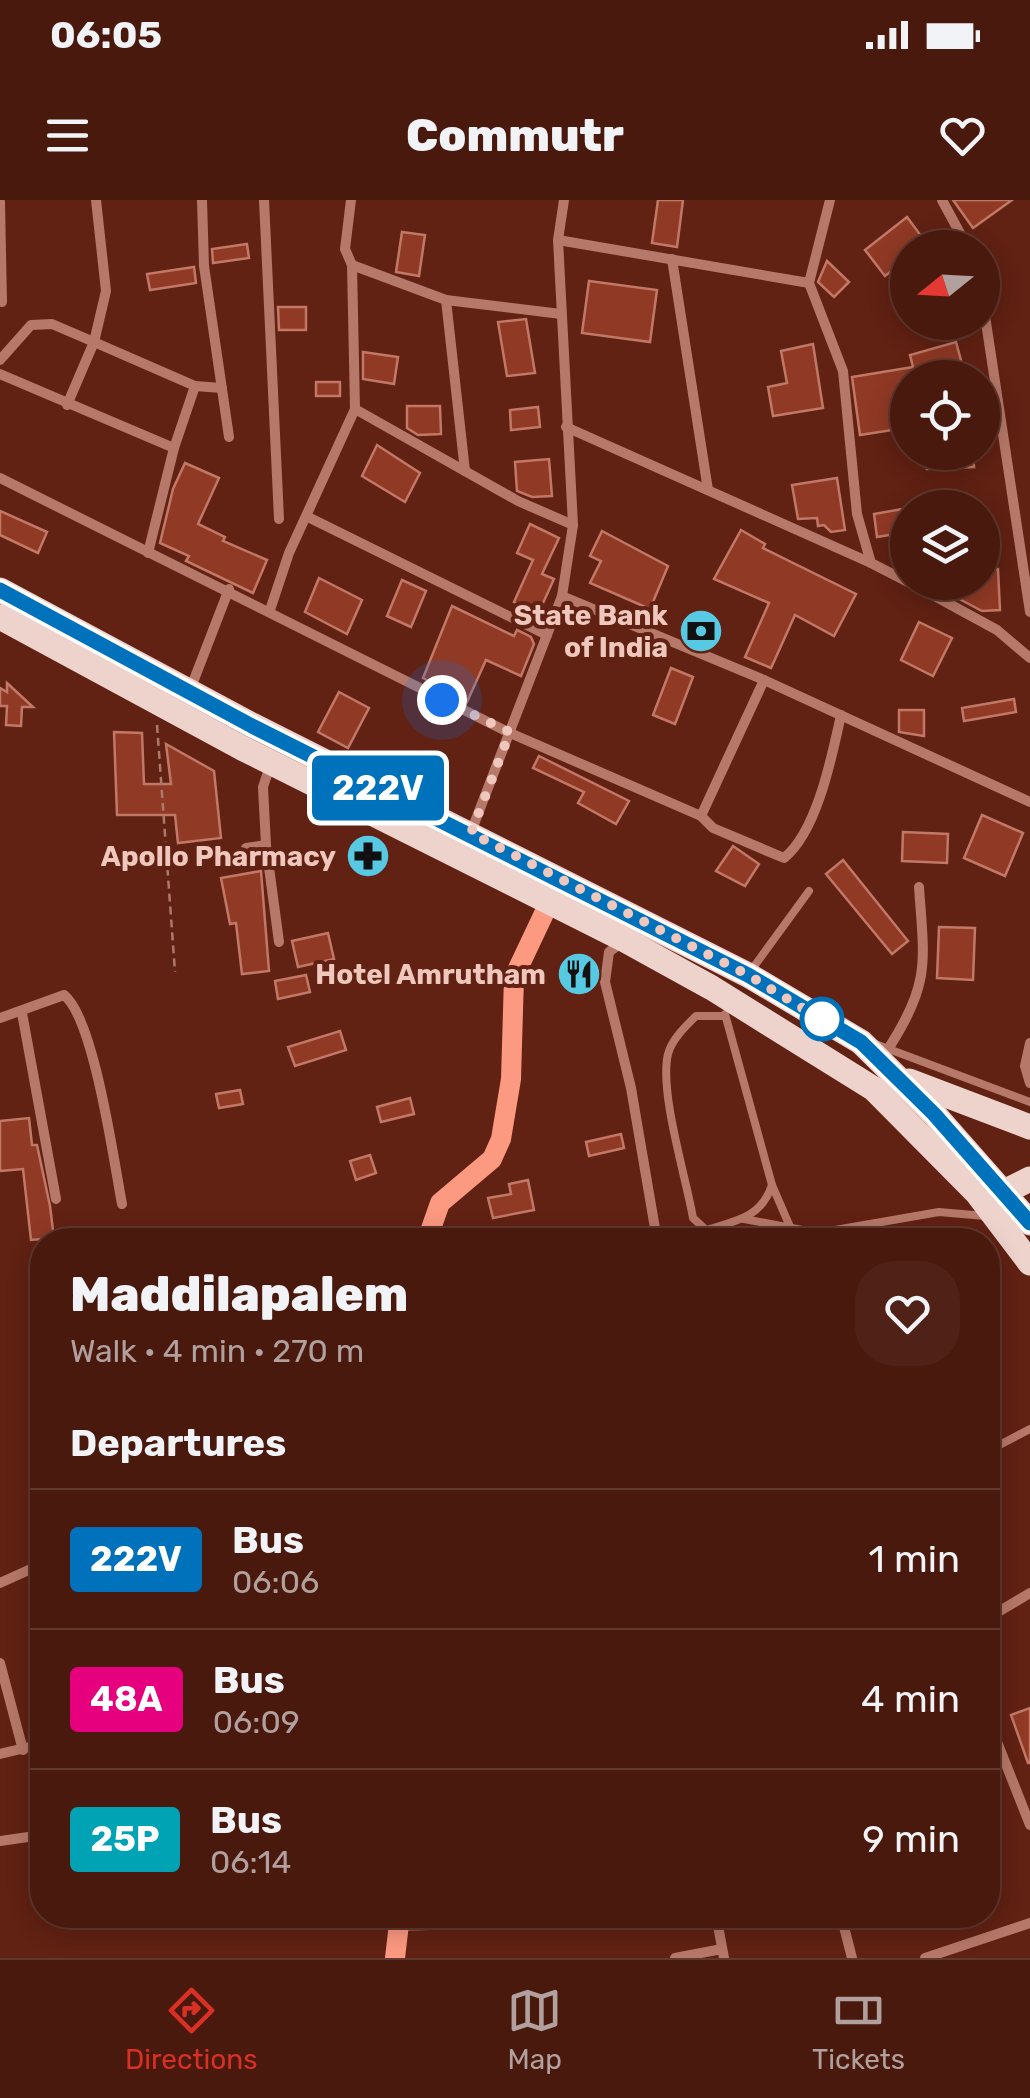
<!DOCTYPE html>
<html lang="en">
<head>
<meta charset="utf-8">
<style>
  :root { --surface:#49190e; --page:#502217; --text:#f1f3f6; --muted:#b1a09e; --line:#61382e; --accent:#d93025 }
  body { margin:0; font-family:Rubik,sans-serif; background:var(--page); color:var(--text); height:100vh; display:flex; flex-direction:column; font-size:38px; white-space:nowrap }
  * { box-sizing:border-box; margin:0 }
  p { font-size:32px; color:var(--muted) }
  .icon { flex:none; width:55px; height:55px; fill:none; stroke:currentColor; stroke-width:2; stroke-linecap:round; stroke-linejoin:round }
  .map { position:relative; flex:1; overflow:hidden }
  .side { position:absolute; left:30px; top:1028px; width:970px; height:700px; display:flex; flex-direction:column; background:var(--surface); border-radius:40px; box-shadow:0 5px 25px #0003,0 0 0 2px var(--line) }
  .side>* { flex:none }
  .badge { padding:0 20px; border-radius:8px; font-size:35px; line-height:65px }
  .needle { width:65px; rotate:252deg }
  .fabs { position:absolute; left:890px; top:30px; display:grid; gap:20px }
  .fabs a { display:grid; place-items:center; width:110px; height:110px; border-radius:50%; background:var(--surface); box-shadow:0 5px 25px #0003,0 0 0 2px var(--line); font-size:50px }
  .you { position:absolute; width:50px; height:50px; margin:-25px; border:8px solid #fff; border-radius:50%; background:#1a73e8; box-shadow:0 0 0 15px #1a73e833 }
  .map>.badge { position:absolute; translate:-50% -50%; box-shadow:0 0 0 5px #fff }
  h2 { padding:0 40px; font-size:38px; line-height:90px }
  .round { display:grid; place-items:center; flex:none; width:105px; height:105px; border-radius:40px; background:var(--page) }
  .overview { display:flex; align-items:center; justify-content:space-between; height:170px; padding:0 40px }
  h1 { font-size:48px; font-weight:800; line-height:75px }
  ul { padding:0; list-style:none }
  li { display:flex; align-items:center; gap:30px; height:140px; padding:0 40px; border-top:2px solid var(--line) }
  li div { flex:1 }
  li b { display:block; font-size:38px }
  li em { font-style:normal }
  li .badge { min-width:110px; font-weight:700; text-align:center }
  .status { display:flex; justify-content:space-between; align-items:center; height:70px; padding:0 50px; background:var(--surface); direction:ltr }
  .status svg { height:28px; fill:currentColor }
  header { display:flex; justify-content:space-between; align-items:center; height:130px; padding:0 40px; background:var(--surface); font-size:45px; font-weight:800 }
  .tab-bar { display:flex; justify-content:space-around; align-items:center; height:140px; border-top:2px solid var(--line); background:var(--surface); font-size:28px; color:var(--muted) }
  .tab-bar a { display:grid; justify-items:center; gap:5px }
  .tab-bar .current { color:var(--accent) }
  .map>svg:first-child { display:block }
  .building { fill:#903925; stroke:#c17866; stroke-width:2.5 }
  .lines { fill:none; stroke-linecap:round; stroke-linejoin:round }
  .path { stroke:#ac796d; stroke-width:2.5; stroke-dasharray:8 5; stroke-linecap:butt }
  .lane { stroke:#b67868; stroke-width:8 }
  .street { stroke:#b67868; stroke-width:10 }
  .secondary { stroke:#fc9981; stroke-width:20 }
  .primary { stroke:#eed3cd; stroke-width:25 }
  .line-casing { stroke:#fff; stroke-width:22 }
  .line { stroke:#0072bc; stroke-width:15 }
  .walk { stroke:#efc7bd; stroke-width:10; stroke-dasharray:0 18 }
  .stop-dot { fill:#fff; stroke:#0072bc; stroke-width:5 }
  .labels { text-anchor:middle; stroke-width:8; stroke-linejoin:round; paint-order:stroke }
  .poi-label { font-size:28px; font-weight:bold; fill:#efc7bd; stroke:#612113; text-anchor:end }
</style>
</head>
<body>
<div class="status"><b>06:05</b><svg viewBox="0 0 49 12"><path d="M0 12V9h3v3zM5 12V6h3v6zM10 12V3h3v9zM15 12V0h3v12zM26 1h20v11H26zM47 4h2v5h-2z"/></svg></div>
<header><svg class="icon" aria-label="menu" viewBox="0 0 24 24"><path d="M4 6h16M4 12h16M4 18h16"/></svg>Commutr<svg class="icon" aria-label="heart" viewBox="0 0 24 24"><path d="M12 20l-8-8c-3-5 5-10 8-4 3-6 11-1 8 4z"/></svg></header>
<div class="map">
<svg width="1030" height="1758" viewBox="0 0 1030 1758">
  <rect width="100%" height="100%" fill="#612113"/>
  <!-- building -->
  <g class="building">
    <polygon points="658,0 683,0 677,47 652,43"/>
    <polygon points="953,0 1012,0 973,28"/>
    <polygon points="907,17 930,48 908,48 908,58 885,76 865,50"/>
    <polygon points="402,32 425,35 419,76 396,72"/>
    <polygon points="247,44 249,58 213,63 212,49"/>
    <polygon points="827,61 849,82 834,97 818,82"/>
    <polygon points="194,67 196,83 150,90 147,74"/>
    <polygon points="589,81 657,90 650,142 582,133"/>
    <polygon points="278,107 306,107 306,130 279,130"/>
    <polygon points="526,119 535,173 507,176 498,122"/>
    <polygon points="956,142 962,164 900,182 905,228 860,235 852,177 913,167 910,155"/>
    <polygon points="813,144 823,208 773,216 768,187 787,183 781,151"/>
    <polygon points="363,152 398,157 394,184 363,179"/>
    <rect x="316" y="182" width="24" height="14"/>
    <polygon points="407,206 440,206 441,234 418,235 407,228"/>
    <polygon points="538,207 540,227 511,230 510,210"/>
    <polygon points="377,245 420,273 405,302 362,276"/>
    <polygon points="927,252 973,252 974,267 927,269"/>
    <polygon points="549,259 552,296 532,297 517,291 515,262"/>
    <polygon points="185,263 219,278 198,324 225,337 223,341 267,360 253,393 186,361 189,356 160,343 173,289"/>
    <polygon points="837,278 845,330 831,332 824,325 818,326 817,318 798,319 792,285"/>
    <polygon points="908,308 908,332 877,337 874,314"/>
    <polygon points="0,311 47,332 38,353 0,335"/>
    <polygon points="530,324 559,338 542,374 554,379 538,414 514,402 533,360 517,353"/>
    <polygon points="741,330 765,344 763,348 856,394 834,436 795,415 771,468 745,457 769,403 714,379"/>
    <polygon points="602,331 668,366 650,409 590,383 601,361 590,356"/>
    <polygon points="998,369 1000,410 982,411 948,393 947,382 982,382 982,370"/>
    <polygon points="319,378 362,400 347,434 305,412"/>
    <polygon points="402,380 426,391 411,427 387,416"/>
    <polygon points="452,406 514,436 517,430 531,437 534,444 521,476 486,460 467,502 423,478"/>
    <polygon points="919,422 952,438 933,476 901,460"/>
    <polygon points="671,468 693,477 675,524 653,515"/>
    <polygon points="7,483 33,507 22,507 21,526 6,525 7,506 0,506 0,488 7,492"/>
    <polygon points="339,492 369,508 348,548 318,532"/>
    <polygon points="1014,499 1016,512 964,521 962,508"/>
    <polygon points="899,510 924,510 924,536 899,532"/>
    <polygon points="114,532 142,533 144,584 171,584 166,544 214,571 221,638 178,643 175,615 117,615"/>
    <polygon points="539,556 629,601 616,624 578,603 584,592 533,568"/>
    <polygon points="982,615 1023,633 1005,676 964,658"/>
    <polygon points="903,632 948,634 947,663 902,661"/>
    <polygon points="733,646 759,664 745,686 716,671"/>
    <polygon points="843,660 908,741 892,754 826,674"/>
    <polygon points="261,671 269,771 242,774 236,723 230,724 221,678"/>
    <polygon points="939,727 975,728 973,780 937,778"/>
    <polygon points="328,733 334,759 298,767 292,741"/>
    <polygon points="306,775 310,792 278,799 275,781"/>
    <polygon points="340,831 346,850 295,866 288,847"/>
    <polygon points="240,890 243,904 219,908 216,894"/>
    <polygon points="410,898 414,914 381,922 377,907"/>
    <polygon points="29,918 32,945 37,945 50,1006 54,1038 31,1040 23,969 0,971 0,921"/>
    <polygon points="621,934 624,948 589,956 586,942"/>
    <polygon points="370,955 376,973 356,980 350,961"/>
    <polygon points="528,980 534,1010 493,1018 488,998 511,994 509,984"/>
    <polygon points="1030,1508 1030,1563 1028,1563 1011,1515"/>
  </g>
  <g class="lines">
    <!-- path -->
    <polyline class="path" points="157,525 175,772"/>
    <!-- lane -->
    <g class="lane">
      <polyline points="750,772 809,691"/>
      <polyline points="725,814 772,985 791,1029"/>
      <path d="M725,816h-29c-11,11 -24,23 -28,38 -9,38 18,123 25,164l13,12c30,-9 55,-12 66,-45"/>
      <polyline points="870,842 1030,902"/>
      <polyline points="744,1019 818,1033 939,1012 985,1016"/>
      <polyline points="988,1124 998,1149 988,1156"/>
      <polyline points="988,1251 1030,1229"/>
    </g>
    <!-- street -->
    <g class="street">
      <polyline points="96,0 106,91 94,142 195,186 222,188"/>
      <polyline points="202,0 204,66 229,237"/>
      <polyline points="264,0 279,319"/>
      <polyline points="830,0 809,83 843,171 857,314 871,363 908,382"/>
      <polyline points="942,0 968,48"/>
      <polyline points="0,2 2,102"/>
      <polyline points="558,40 809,83"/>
      <polyline points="672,59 708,290"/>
      <polyline points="352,65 446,100 465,271"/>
      <polyline points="982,96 1030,412"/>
      <polyline points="446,100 561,114"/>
      <polyline points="0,160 31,125 52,124 94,142 67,205"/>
      <polyline points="0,174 174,248 148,353"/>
      <polyline points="355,209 518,301 573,325"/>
      <polyline points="566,227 871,363"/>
      <polyline points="174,248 195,186"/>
      <path d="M0,278l510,255 191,83 12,12 71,30c33,-26 48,-102 57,-143"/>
      <polyline points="308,317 547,435"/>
      <polyline points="909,382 997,430 1030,458"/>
      <polyline points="562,396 764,480 1030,602"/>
      <polyline points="270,410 289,353 355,209 352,65 345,49 351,0"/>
      <polyline points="190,490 229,389"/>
      <polyline points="701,616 764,480"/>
      <polyline points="471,632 562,396 573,325 558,40 564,0"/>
      <polyline points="266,645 279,742"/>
      <polyline points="246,648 266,645 263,587 270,566"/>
      <polyline points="625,740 609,752 605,782 631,888 657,1040"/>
      <polyline points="22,813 56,999"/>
      <path d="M0,818l64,-23c30,23 50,167 58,209"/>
      <polyline points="1030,843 1025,866 1030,883"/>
      <path d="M890,846c41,-64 34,-86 29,-159"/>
      <polyline points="0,1383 42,1364"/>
      <polyline points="988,1418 1030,1393"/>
      <polyline points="0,1463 23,1550"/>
      <polyline points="988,1519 1030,1625"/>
      <polyline points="0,1554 42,1544"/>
      <polyline points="0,1641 42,1635"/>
      <polyline points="716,1715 724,1758"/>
      <polyline points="841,1715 852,1758"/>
      <polyline points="398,1726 493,1723 535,1715"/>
      <polyline points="675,1758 722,1749"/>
      <polyline points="925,1758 1030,1723"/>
    </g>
    <!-- secondary -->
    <g class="secondary">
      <polyline points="427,1040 440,1003 492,959 501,939 511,879 514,777 549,703"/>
      <polyline points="395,1758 400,1715"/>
    </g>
    <!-- primary -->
    <g class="primary">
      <polyline points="0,390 252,525 748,775 861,842 934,914 1030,1023"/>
      <polyline points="0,417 242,548 625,740 712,788 874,889 977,993 1030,1063"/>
      <polyline points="909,881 1030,927"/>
      <polyline points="990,999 1030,979"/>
    </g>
  </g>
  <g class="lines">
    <!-- line casing -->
    <g class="line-casing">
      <polyline id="line" points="0,390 252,526 748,775 861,842 934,914 1030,1023"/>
    </g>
    <!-- line -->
    <use href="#line" class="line"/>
    <!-- walk -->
    <polyline class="walk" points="442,500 510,532 471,633 748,775 832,826 822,819"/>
  </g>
  <!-- icons -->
  <defs>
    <g id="bank-disc" transform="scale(2.25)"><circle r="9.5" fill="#57c9e2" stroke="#612113"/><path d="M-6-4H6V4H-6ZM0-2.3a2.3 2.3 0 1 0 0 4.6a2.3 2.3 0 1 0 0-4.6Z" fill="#111"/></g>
    <g id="pharmacy-disc" transform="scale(2.25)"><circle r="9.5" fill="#57c9e2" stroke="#612113"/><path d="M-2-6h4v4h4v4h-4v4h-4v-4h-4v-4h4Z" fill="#111"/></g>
    <g id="restaurant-disc" transform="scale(2.25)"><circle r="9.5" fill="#57c9e2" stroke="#612113"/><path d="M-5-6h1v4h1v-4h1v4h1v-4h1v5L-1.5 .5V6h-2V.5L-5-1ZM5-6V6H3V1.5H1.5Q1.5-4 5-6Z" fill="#111"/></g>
  </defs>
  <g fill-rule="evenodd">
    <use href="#bank-disc" x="701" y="431"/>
    <use href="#pharmacy-disc" x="368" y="656"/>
    <use href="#restaurant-disc" x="579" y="774"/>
  </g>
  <!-- markers -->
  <circle class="stop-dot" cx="822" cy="819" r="20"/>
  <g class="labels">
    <!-- poi labels -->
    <g class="poi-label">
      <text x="668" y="425">State Bank<tspan x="668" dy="32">of India</tspan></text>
      <text x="336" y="666">Apollo Pharmacy</text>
      <text x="546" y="784">Hotel Amrutham</text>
    </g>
  </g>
</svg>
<div class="fabs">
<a><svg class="needle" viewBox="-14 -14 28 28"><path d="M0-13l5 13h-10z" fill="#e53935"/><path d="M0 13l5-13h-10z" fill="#b1a09e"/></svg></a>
<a><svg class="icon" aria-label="locate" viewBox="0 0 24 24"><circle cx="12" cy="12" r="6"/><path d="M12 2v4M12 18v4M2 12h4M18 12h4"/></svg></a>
<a><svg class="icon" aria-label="layers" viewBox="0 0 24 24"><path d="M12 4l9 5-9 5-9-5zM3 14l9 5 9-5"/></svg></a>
</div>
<div class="you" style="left:442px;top:500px"></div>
<b class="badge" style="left:378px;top:588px;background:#0072bc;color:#fff">222V</b>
<section class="side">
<div class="overview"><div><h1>Maddilapalem</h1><p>Walk · 4 min · 270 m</p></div><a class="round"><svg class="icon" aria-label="heart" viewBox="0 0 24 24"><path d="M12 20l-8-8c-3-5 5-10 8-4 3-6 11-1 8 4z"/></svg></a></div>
<h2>Departures</h2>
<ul>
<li><span class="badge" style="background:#0072bc;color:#fff">222V</span><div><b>Bus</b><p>06:06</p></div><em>1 min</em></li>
<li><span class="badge" style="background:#e6007e;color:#fff">48A</span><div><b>Bus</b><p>06:09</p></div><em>4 min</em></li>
<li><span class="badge" style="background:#00a3b4;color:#fff">25P</span><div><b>Bus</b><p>06:14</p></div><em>9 min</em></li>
</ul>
</section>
</div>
<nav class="tab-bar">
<a class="current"><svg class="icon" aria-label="directions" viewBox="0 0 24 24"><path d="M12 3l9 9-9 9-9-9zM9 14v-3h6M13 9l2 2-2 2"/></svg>Directions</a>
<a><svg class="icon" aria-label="map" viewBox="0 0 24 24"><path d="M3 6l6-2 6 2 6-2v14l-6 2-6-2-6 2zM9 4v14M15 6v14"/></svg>Map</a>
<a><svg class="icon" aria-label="tickets" viewBox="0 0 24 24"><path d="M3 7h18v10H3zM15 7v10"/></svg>Tickets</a>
</nav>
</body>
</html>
